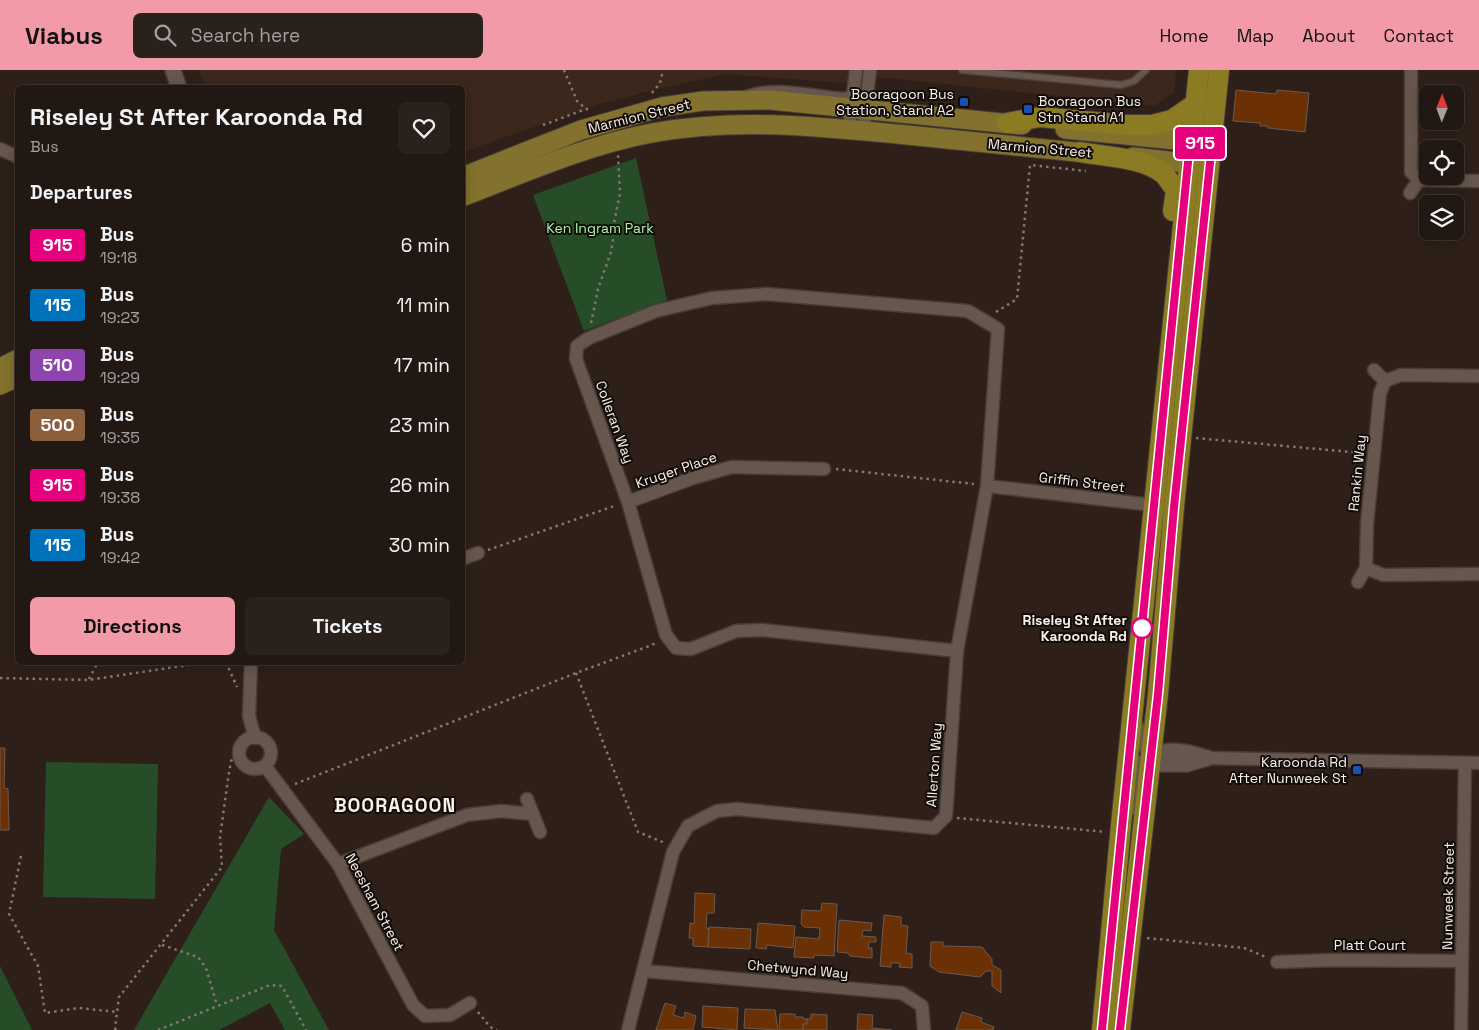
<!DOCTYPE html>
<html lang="en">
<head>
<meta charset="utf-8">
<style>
  :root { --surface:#221813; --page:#2a211c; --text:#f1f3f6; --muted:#a2a0a0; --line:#3f3733; --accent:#f39aa8 }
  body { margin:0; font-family:"Space Grotesk",sans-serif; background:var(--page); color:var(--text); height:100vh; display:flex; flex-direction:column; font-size:19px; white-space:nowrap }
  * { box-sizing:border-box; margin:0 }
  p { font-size:16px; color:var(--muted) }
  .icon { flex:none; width:28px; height:28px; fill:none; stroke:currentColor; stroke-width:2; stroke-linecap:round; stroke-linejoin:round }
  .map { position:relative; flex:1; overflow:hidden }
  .drawer { position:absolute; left:15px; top:15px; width:450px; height:580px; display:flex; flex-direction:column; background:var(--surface); border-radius:8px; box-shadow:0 2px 12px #0003,0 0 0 1px var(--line) }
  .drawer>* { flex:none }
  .badge { padding:0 10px; border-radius:4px; font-size:18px; line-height:32px }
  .needle { width:32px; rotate:1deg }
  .buttons { position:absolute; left:1419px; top:15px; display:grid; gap:10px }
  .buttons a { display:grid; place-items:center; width:45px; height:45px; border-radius:8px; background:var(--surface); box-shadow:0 2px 12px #0003,0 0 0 1px var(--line); font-size:25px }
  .map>.badge { position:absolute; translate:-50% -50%; box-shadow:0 0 0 2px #fff }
  h2 { padding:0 15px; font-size:19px; line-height:45px }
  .round { display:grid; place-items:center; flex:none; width:52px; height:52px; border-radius:8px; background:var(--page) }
  .headline { display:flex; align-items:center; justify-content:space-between; height:85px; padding:0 15px }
  h1 { font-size:24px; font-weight:700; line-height:38px }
  .button { display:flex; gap:10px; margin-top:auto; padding:10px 15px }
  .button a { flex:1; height:58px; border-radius:8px; background:var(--accent); color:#111; font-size:20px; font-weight:700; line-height:58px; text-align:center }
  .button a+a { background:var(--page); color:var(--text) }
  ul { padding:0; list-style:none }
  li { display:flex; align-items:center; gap:15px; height:60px; padding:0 15px }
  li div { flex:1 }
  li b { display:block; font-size:19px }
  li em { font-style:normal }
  li .badge { min-width:55px; font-weight:700; text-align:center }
  header { display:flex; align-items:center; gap:30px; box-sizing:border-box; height:70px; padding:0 25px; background:var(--accent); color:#111 }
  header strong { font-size:24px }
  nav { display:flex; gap:28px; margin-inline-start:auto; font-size:18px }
  .search { width:350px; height:45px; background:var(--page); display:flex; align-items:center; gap:12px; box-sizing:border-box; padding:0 18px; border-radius:8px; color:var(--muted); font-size:19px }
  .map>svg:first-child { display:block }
  .built { fill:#3b271b }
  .green { fill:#264d28 }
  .building { fill:#6b3003; stroke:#6a5a51 }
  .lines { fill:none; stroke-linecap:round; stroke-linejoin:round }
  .service-casing { stroke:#483d37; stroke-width:9 }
  .minor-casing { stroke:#483d37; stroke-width:15 }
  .tertiary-casing { stroke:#483d37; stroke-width:18 }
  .primary-casing { stroke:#483d37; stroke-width:21 }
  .trunk-casing { stroke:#483d37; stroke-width:22 }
  .path { stroke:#837771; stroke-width:2.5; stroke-dasharray:2.5 4; stroke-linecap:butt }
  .service { stroke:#66564d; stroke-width:6 }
  .minor { stroke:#66564d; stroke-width:12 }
  .tertiary { stroke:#66564d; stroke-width:15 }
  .primary { stroke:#82722e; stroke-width:19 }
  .trunk { stroke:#8b7c24; stroke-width:20 }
  .line-casing { stroke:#fff; stroke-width:11 }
  .line { stroke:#e6007e; stroke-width:8 }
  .transit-dot { fill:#1a4fb4; stroke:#120c08; stroke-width:2 }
  .stop-dot { fill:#fff; stroke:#e6007e; stroke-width:2.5 }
  .labels { text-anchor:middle; stroke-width:4; stroke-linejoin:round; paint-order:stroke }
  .poi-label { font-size:14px; fill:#faf0eb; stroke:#120c08; text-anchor:end }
  .street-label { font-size:14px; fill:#faf0eb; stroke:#120c08 }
  .park-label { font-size:14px; fill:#a7f5a8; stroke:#120c08 }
  .stop-label { font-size:14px; font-weight:bold; fill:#faf0eb; stroke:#120c08; text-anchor:end }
  .district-label { font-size:19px; font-weight:bold; letter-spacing:1px; fill:#faf0eb; stroke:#120c08 }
</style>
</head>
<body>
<header>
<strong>Viabus</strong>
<div class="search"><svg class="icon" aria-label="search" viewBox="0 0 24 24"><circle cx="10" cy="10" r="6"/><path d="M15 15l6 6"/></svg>Search here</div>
<nav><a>Home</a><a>Map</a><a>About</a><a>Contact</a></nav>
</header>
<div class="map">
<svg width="1479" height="960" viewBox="0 0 1479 960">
  <rect width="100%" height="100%" fill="#2e2019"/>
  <!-- built -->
  <polygon class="built" points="198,0 1176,0 1174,22 1154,36 887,8 843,13 725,4 646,22 597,35 463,82 462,18 205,17"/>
  <!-- green -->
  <g class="green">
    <polygon points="636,88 667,230 584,261 533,125"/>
    <polygon points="46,692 158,694 155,829 43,827"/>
    <polygon points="269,727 304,764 281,779 274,860 329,960 285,960 270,933 219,960 134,960"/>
    <polygon points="0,896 32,960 0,960"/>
  </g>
  <!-- building -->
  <g class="building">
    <polygon points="1236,20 1276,24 1277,20 1309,23 1305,62 1268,58 1268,56 1260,56 1260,53 1233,51"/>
    <polygon points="0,678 5,678 4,718 8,719 9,760 0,760"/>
    <polygon points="695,823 715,824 714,843 707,843 706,858 709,859 708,877 693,876 693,868 689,868 690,853 694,854"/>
    <polygon points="822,833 837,834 834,886 814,885 814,888 794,887 796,867 819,869 820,858 804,857 801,854 802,840 821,841"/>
    <polygon points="884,845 901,847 901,855 908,856 906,883 912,884 912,898 899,897 900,893 891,893 891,897 880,896"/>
    <polygon points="839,850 872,853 871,861 863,860 862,866 876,867 876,872 869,872 868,878 872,878 872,888 850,886 848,883 837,882"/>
    <polygon points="758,853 795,856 793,878 767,875 766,879 756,878"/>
    <polygon points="709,857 751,859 750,879 708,877"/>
    <polygon points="931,872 943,872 943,876 982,877 992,889 992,895 1001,900 1001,923 992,916 992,901 986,901 980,907 939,902 930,896"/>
    <polygon points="665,933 676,936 673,945 684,948 685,942 696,946 693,960 656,960"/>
    <polygon points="703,936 738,938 737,960 702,957"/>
    <polygon points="745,939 775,940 778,960 744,958"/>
    <polygon points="962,942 982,948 981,952 994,957 993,960 956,960"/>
    <polygon points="780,944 795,944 795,947 803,947 803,949 807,949 807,954 803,954 803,960 779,960"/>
    <polygon points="811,944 827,945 827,960 803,960 803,954 807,954 807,949 811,949"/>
    <polygon points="858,944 873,945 872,958 892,960 857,960"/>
  </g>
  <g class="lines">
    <!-- service casing -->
    <g class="service-casing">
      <g id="service">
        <polyline points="962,0 1121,15 1134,11 1146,0"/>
        <path d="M748,23c29,-9 65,0 95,3l10,-2"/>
      </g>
    </g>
    <!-- minor casing -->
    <g class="minor-casing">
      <g id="minor">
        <polyline points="1411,0 1411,102 1419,110 1479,111"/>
        <polyline points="849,59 856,0"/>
        <polyline points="863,60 870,0"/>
        <polyline points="0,79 18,87"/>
        <polyline points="1410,123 1419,110"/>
        <polyline points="1374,300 1385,311"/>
        <polyline points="987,416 1161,436"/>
        <polyline points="628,432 693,408 732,397 824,399"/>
        <polyline points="462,489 478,483"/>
        <polyline points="1366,498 1383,505 1479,504"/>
        <polyline points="1358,512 1366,498 1367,454 1374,384 1380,323 1385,311 1401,305 1479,306"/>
        <polyline points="251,592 249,646 255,668"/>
        <circle cx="255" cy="683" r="16"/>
        <polyline points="1207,688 1479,693"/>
        <polyline points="265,696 338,794 413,935 425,946 450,945 470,933"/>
        <polyline points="527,729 540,762"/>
        <polyline points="338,794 467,745 501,741 533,744"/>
        <polyline points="1277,892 1334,890 1462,891"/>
        <polyline points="644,901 902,923 922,936 924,960"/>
        <polyline points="628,960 673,782 688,756 717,741 737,739 934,758 946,746 957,581 987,416 998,259 968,241 766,224 712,228 656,241 589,268 577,276 576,289 628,432 666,565 676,578 691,579 736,561 762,560 957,581"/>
        <polyline points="1461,960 1465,693"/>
      </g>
    </g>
    <!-- tertiary casing -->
    <g class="tertiary-casing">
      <g id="tertiary">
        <polyline points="173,0 179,18"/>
        <polyline points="1133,651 1151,686 1160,694 1187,694 1207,688"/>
        <path d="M1132,737l6,-40c25,-21 39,-18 69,-9"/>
      </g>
    </g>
    <!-- primary casing -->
    <g class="primary-casing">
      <g id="primary">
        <polyline points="1065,59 1206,73"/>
        <polyline points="1133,87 1203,95"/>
        <polyline points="462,107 581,60 662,37 703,31 770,30 1022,55"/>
        <path d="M462,127c62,-24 125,-52 190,-64 85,-15 160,-7 245,1 66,7 133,13 199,20"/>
        <polyline points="0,298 18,289"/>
        <polyline points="0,315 18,307"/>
      </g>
    </g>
    <!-- trunk casing -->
    <g class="trunk-casing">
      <g id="trunk">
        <polyline points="1007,53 1040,47 1127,55 1152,55 1172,50 1195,34"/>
        <path d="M1080,82c26,5 62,5 84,22 4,5 8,11 12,16l-3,21"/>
        <polyline points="1102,960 1121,755 1199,0"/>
        <polyline points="1120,960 1158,624 1174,437 1219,0"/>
      </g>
    </g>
    <!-- path -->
    <g class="path">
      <polyline points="564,0 577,31 586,39"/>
      <polyline points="652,23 660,13 663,0"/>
      <polyline points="543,55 586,39 591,40"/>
      <polyline points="996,242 1017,229 1030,95 1086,101"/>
      <polyline points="591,253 598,219 611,182 614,163 614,153 620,123 618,85"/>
      <polyline points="1196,368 1362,383"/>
      <polyline points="836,399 974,414"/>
      <polyline points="488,480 617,435"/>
      <polyline points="226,592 237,617"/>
      <polyline points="576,603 638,762 665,773"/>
      <polyline points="0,608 88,610 209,592"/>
      <polyline points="89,609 98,592"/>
      <polyline points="295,714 576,603 652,575 657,572"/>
      <polyline points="957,748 1106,762"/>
      <polyline points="21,786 9,844 38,896 45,943 79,938 117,942"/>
      <polyline points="1147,868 1244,878 1266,887"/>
      <polyline points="162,875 198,887 206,898 217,935"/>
      <polyline points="478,942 490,957 497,960"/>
      <polyline points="116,960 115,958 119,927 222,797 220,767 228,709 231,691 240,680"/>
      <polyline points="158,960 270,915 282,916 306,960"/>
    </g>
    <!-- service -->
    <use href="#service" class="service"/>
    <!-- minor -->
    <use href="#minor" class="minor"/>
    <!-- tertiary -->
    <use href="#tertiary" class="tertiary"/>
    <!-- primary -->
    <use href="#primary" class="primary"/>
    <!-- trunk -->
    <use href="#trunk" class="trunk"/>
  </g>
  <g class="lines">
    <!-- line casing -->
    <g class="line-casing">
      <polyline id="line" points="1102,960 1190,72 1212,74 1174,437 1158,624 1120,960"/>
    </g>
    <!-- line -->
    <use href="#line" class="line"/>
  </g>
  <!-- markers -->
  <g class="transit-dot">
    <rect x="959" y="27" width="10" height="10" rx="2.5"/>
    <rect x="1023" y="34" width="10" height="10" rx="2.5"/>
    <rect x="1352" y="695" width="10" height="10" rx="2.5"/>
  </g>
  <circle class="stop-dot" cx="1142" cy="558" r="10"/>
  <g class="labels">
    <!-- poi labels -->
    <g class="poi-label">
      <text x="954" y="29">Booragoon Bus<tspan x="954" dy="16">Station, Stand A2</tspan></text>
      <text x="1038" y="36" text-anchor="start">Booragoon Bus<tspan x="1038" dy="16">Stn Stand A1</tspan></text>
      <text x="1347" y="697">Karoonda Rd<tspan x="1347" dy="16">After Nunweek St</tspan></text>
    </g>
    <!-- street labels -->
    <g class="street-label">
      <text transform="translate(639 46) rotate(-14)" y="5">Marmion Street</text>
      <text transform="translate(1040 78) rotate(5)" y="5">Marmion Street</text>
      <text transform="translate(615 352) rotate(70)" y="5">Colleran Way</text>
      <text transform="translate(676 400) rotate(-19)" y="5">Kruger Place</text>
      <text transform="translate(1357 403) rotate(-84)" y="5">Rankin Way</text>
      <text transform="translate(1082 412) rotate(7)" y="5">Griffin Street</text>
      <text transform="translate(934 695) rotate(-86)" y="5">Allerton Way</text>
      <text transform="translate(1448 826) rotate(-89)" y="5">Nunweek Street</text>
      <text transform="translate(375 832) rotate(62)" y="5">Neesham Street</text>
      <text x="1370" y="880">Platt Court</text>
      <text transform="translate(798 899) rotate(5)" y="5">Chetwynd Way</text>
    </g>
    <!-- park labels -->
    <g class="park-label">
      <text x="600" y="163">Ken Ingram Park</text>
    </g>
    <!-- stop labels -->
    <g class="stop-label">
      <text x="1127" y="555">Riseley St After<tspan x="1127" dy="16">Karoonda Rd</tspan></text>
    </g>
    <!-- district labels -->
    <g class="district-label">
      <text x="395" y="742">BOORAGOON</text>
    </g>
  </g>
</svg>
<div class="buttons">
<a><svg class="needle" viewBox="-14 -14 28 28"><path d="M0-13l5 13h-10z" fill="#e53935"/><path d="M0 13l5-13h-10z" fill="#a2a0a0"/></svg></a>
<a><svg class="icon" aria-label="locate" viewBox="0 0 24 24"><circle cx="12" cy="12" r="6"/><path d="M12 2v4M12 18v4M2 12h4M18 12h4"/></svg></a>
<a><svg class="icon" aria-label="layers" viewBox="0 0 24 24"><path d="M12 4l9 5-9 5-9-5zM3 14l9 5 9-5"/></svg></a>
</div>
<b class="badge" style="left:1200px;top:73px;background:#e6007e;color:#fff">915</b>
<section class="drawer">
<div class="headline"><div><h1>Riseley St After Karoonda Rd</h1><p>Bus</p></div><a class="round"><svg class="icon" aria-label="heart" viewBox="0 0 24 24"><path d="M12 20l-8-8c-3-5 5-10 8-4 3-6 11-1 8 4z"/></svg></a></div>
<h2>Departures</h2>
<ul>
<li><span class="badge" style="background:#e6007e;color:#fff">915</span><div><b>Bus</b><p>19:18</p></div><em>6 min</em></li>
<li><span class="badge" style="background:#0072bc;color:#fff">115</span><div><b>Bus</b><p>19:23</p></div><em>11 min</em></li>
<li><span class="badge" style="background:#8e44ad;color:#fff">510</span><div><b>Bus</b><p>19:29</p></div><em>17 min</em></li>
<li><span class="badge" style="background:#8b5e3c;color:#fff">500</span><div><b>Bus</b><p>19:35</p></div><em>23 min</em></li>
<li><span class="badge" style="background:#e6007e;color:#fff">915</span><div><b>Bus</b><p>19:38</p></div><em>26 min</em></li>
<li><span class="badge" style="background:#0072bc;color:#fff">115</span><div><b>Bus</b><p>19:42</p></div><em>30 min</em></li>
</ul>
<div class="button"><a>Directions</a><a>Tickets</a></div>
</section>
</div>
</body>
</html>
